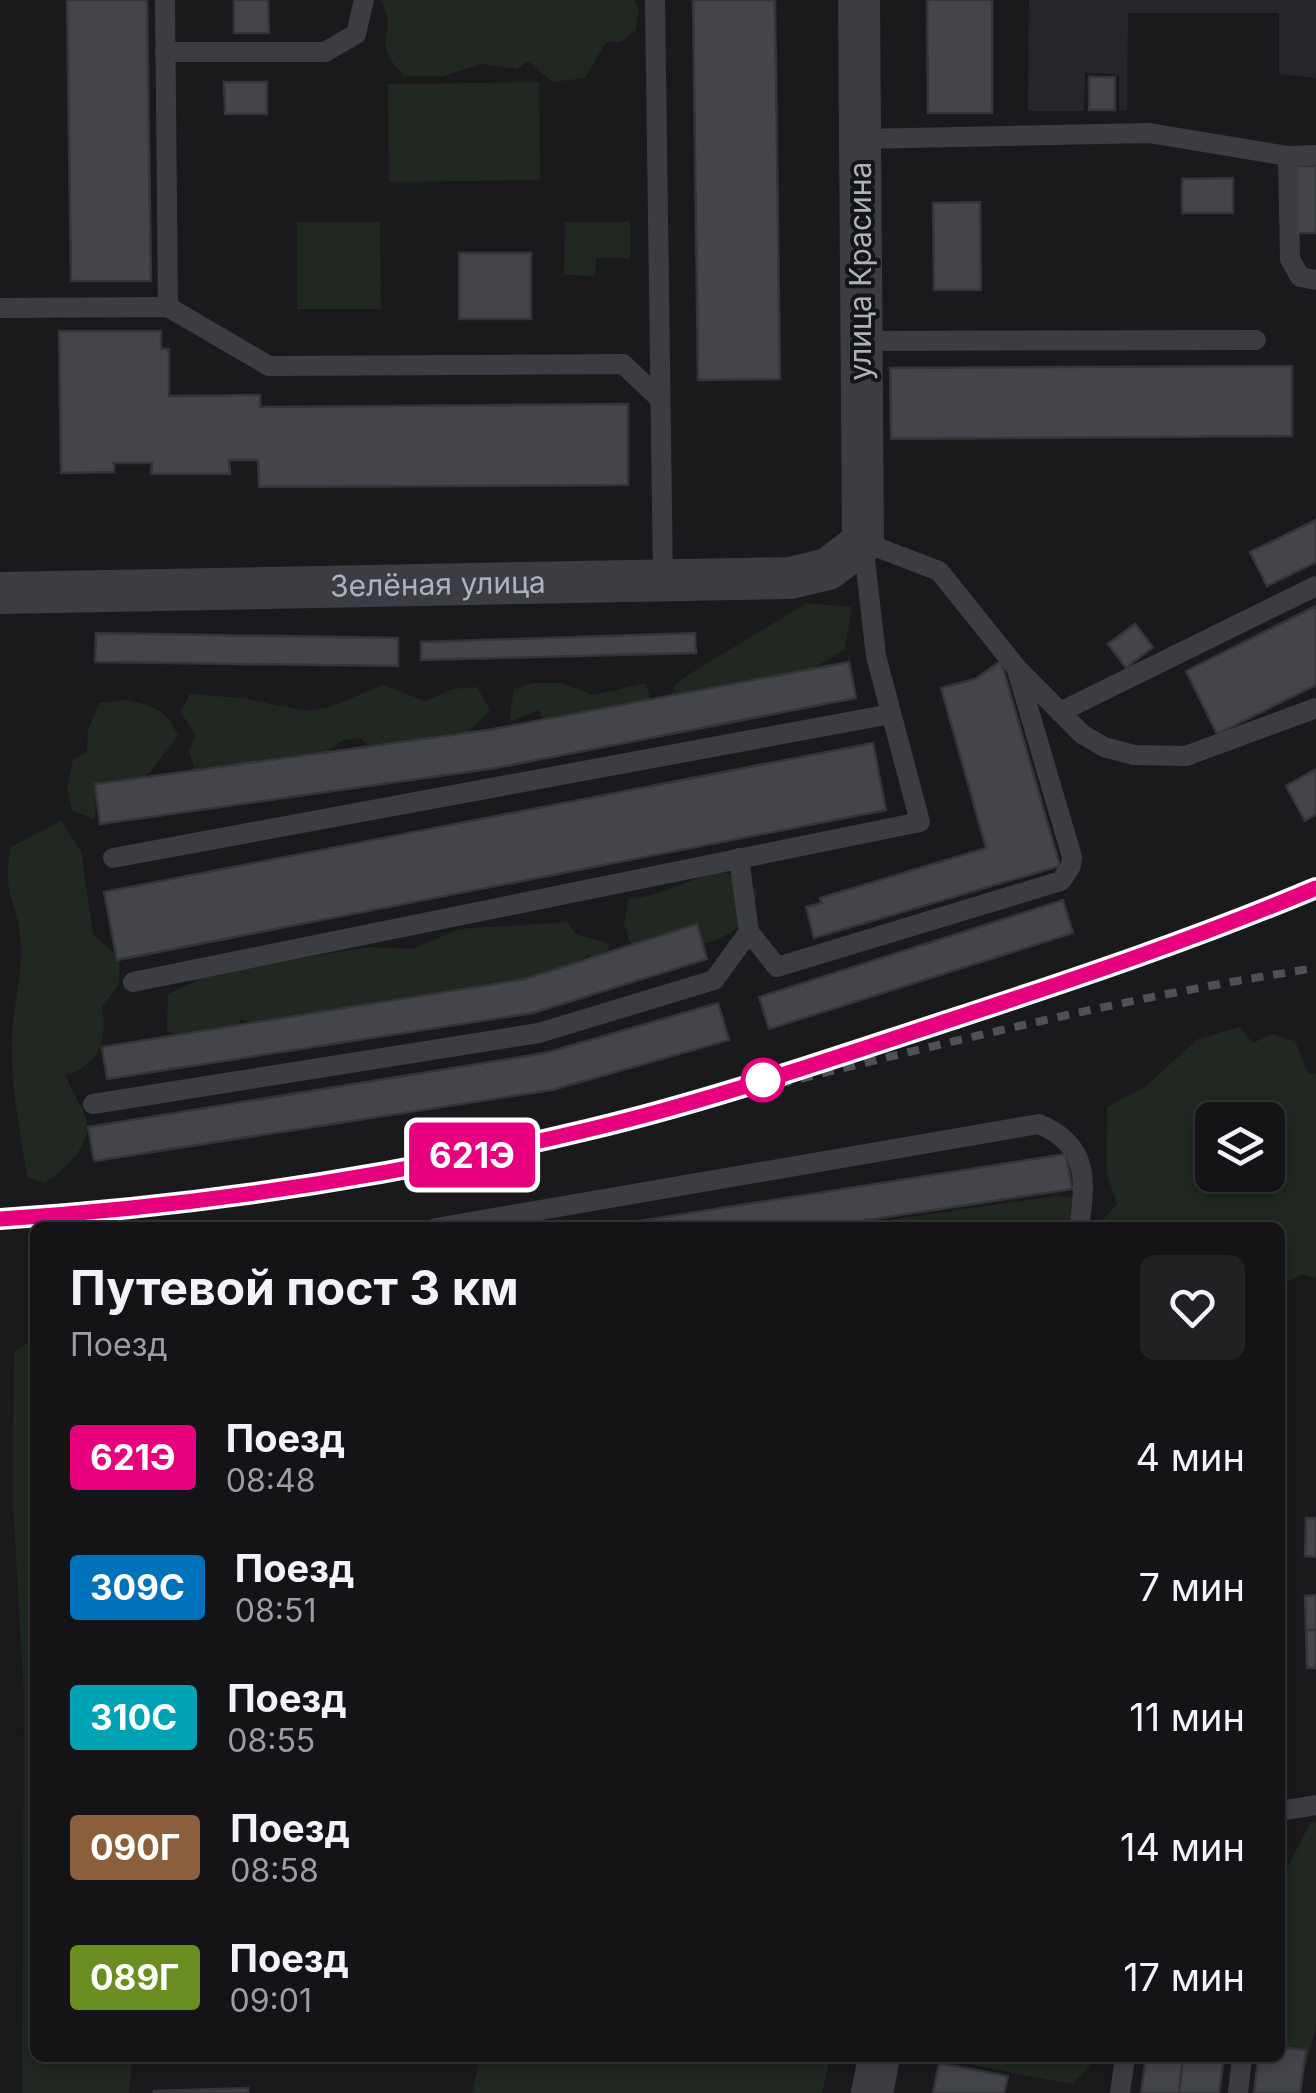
<!DOCTYPE html>
<html lang="ru">
<head>
<meta charset="utf-8">
<style>
  :root { --surface:#141416; --page:#212123; --text:#f1f3f6; --muted:#9d9ea1; --line:#333335 }
  body { margin:0; font-family:Inter,sans-serif; background:var(--page); color:var(--text); height:100vh; display:flex; flex-direction:column; font-size:38px; white-space:nowrap }
  * { box-sizing:border-box; margin:0 }
  p { font-size:32px; color:var(--muted) }
  .icon { flex:none; width:55px; height:55px; fill:none; stroke:currentColor; stroke-width:2; stroke-linecap:round; stroke-linejoin:round }
  .map { position:relative; flex:1; overflow:hidden }
  .side { position:absolute; left:30px; top:1222px; width:1255px; height:840px; display:flex; flex-direction:column; background:var(--surface); border-radius:15px; box-shadow:0 5px 15px #0003,0 0 0 2px var(--line) }
  .side>* { flex:none }
  .badge { padding:0 20px; border-radius:8px; font-size:35px; line-height:65px }
  .buttons { position:absolute; left:1195px; top:1102px; display:grid; gap:20px }
  .buttons a { display:grid; place-items:center; width:90px; height:90px; border-radius:15px; background:var(--surface); box-shadow:0 5px 15px #0003,0 0 0 2px var(--line); font-size:50px }
  .map>.badge { position:absolute; translate:-50% -50%; box-shadow:0 0 0 5px #fff }
  .round { display:grid; place-items:center; flex:none; width:105px; height:105px; border-radius:15px; background:var(--page) }
  .headline { display:flex; align-items:center; justify-content:space-between; height:170px; padding:0 40px }
  h1 { font-size:48px; font-weight:700; line-height:75px }
  ul { padding:0; list-style:none }
  li { display:flex; align-items:center; gap:30px; height:130px; padding:0 40px }
  li div { flex:1 }
  li b { display:block; font-size:38px }
  li em { font-style:normal }
  li .badge { min-width:110px; font-weight:700; text-align:center }
  .map>svg:first-child { display:block }
  .built { fill:#26262a }
  .green { fill:#202821; fill-rule:evenodd }
  .building { fill:#44454a; stroke:#343439; stroke-width:2.5 }
  .lines { fill:none; stroke-linecap:round; stroke-linejoin:round }
  .lane { stroke:#3b3d42; stroke-width:20 }
  .street { stroke:#3b3d42; stroke-width:42 }
  .rail { stroke:#4e5157; stroke-width:8; stroke-dasharray:12 10; stroke-linecap:butt }
  .line-casing { stroke:#fff; stroke-width:22 }
  .line { stroke:#e6007e; stroke-width:15 }
  .stop-dot { fill:#fff; stroke:#e6007e; stroke-width:5 }
  .labels { text-anchor:middle; stroke-width:8; stroke-linejoin:round; paint-order:stroke }
  .street-label { font-size:30px; fill:#adb2bc; stroke:#151518 }
</style>
</head>
<body>
<div class="map">
<svg width="1316" height="2093" viewBox="0 0 1316 2093">
  <rect width="100%" height="100%" fill="#1a1a1d"/>
  <!-- built -->
  <polygon class="built" points="1029,0 1316,0 1316,78 1279,74 1279,13 1128,13 1127,110 1119,110 1119,74 1085,73 1084,111 1028,111"/>
  <!-- green -->
  <g class="green">
    <path d="M381,0h254l4,11 -4,20 -14,11h-15l-21,36 -33,4 -24,-21 -11,8 -34,-5 -40,12h-38c-39,-37 -4,-41 -24,-76z"/>
    <polygon points="539,82 540,180 389,182 388,84"/>
    <polygon points="297,222 380,222 381,309 297,309"/>
    <polygon points="565,222 630,222 630,258 596,258 595,276 564,275"/>
    <polygon points="807,603 852,607 845,649 806,673 668,699 676,684 691,673"/>
    <polygon points="532,683 560,683 593,695 646,683 651,701 549,724 538,710 509,722 514,689"/>
    <polygon points="383,685 425,701 453,689 477,687 490,710 466,735 385,759 360,738 343,740 323,754 195,771 189,751 196,734 180,712 190,694 241,698 306,711 327,708"/>
    <path d="M126,700c28,6 40,9 52,36 -34,40 -24,47 -82,50l-1,33 -23,-8 -5,-23 6,-28 14,-8 1,-22 11,-27z"/>
    <path d="M61,821l20,30 12,83 27,25 -1,25 -17,23c6,32 -3,59 -36,68 4,16 16,29 20,44 6,28 -22,51 -42,64l-17,-6c-7,-46 -16,-89 -15,-136 0,-29 9,-59 9,-91 0,-45 -21,-53 -10,-103z"/>
    <path d="M724,871l33,19c-7,58 -78,60 -123,63l-10,-29 5,-25c36,-3 61,-22 95,-28z"/>
    <polygon points="567,922 575,934 609,943 605,968 589,955 555,974 277,1034 241,1019 228,1041 202,1053 167,1030 168,994 215,972 369,947 413,949 459,929"/>
    <path d="M1239,1027l14,16 19,-9 23,7 13,32 8,1v204l-14,-4 -22,12v-58l-184,-1 21,-23 -11,-33 1,-64 39,-21 52,-47zM1212,1120h56v55h-56z"/>
    <polygon points="1058,1196 1074,1198 1076,1210 1066,1222 1054,1227 830,1228"/>
    <polygon points="35,1338 35,2058 132,2058 129,2093 22,2093 24,1696 13,1503 14,1352"/>
    <polygon points="1311,1822 1316,1822 1316,2025 1307,2063 1290,2062 1280,2042 1280,1881"/>
    <polygon points="480,2058 830,2058 822,2093 472,2093"/>
    <polygon points="958,2058 1089,2058 1090,2066 1072,2084 978,2066"/>
  </g>
  <!-- building -->
  <g class="building">
    <polygon points="67,0 147,0 151,281 71,281"/>
    <polygon points="234,0 268,0 269,33 234,33"/>
    <polygon points="693,0 775,0 780,379 698,380"/>
    <polygon points="927,0 992,0 992,113 928,113"/>
    <rect x="1089" y="77" width="26" height="33"/>
    <polygon points="224,82 267,82 267,114 225,114"/>
    <rect x="1294" y="166" width="22" height="67"/>
    <polygon points="1233,178 1233,213 1182,213 1182,179"/>
    <polygon points="980,202 981,290 934,290 933,203"/>
    <rect x="459" y="253" width="72" height="66"/>
    <polygon points="59,331 161,331 161,349 169,349 169,396 260,395 260,407 628,404 628,485 259,487 258,460 229,460 230,474 151,474 152,463 114,463 114,472 61,473"/>
    <polygon points="1292,366 1292,436 891,439 890,368"/>
    <polygon points="1316,520 1316,562 1267,586 1250,552"/>
    <polygon points="1316,606 1316,685 1217,734 1186,671"/>
    <polygon points="1135,624 1153,647 1126,668 1108,644"/>
    <polygon points="96,633 398,638 398,666 95,662"/>
    <polygon points="695,633 696,653 421,660 421,642"/>
    <polygon points="1001,661 1060,866 814,938 806,907 822,903 820,898 986,848 941,688 975,679"/>
    <polygon points="849,662 856,698 496,768 100,824 95,784 488,730"/>
    <polygon points="873,743 886,810 117,960 104,892"/>
    <polygon points="1316,769 1316,814 1305,821 1286,786"/>
    <polygon points="1063,900 1073,933 769,1029 759,997"/>
    <polygon points="697,924 707,959 533,1013 107,1079 102,1047 525,979"/>
    <polygon points="718,1003 729,1040 552,1090 94,1161 88,1127 545,1053"/>
    <polygon points="1066,1154 1072,1189 815,1228 594,1228"/>
    <polygon points="1306,1518 1316,1518 1316,1557 1305,1556"/>
    <polygon points="1316,1595 1316,1630 1306,1630 1305,1596"/>
    <polygon points="1306,1630 1316,1630 1316,1668 1307,1668"/>
    <polygon points="1280,2047 1306,2050 1300,2093 1254,2093 1258,2058 1280,2058"/>
    <polygon points="1146,2058 1183,2058 1179,2093 1141,2093"/>
    <polygon points="1183,2058 1224,2058 1219,2093 1179,2093"/>
    <polygon points="939,2063 1008,2076 1004,2093 933,2093"/>
    <polygon points="248,2088 248,2093 154,2093 154,2091"/>
  </g>
  <g class="lines">
    <!-- lane -->
    <g class="lane">
      <polyline points="165,0 168,307"/>
      <polyline points="655,0 663,580"/>
      <polyline points="165,52 325,52 356,34 364,0"/>
      <polyline points="860,139 1149,133 1288,156 1316,155"/>
      <polyline points="1288,156 1290,259 1300,277 1316,280"/>
      <polyline points="0,308 168,307 269,366 623,364 660,399"/>
      <polyline points="863,341 1256,340"/>
      <polyline points="1060,712 1316,586"/>
      <polyline points="113,858 891,714"/>
      <polyline points="739,858 749,932 777,967 1061,881 1071,866 1072,857 1017,670"/>
      <polyline points="133,982 920,822 876,656 863,542 939,571 1016,667 1082,734 1104,747 1134,755 1186,756 1316,708"/>
      <polyline points="93,1104 539,1033 714,980 749,932"/>
      <path d="M436,1228l603,-104c50,21 47,56 40,104"/>
      <polyline points="1280,1811 1316,1805"/>
      <polyline points="1120,2093 1125,2058"/>
      <polyline points="1238,2093 1242,2058"/>
    </g>
    <!-- street -->
    <g class="street">
      <path id="s1" d="M0,593l790,-15 38,-9 35,-27 -4,-542"/>
      <polyline points="872,2093 879,2058"/>
    </g>
    <!-- rail -->
    <g class="rail">
      <polyline points="881,1043 1096,972 1316,888"/>
      <path d="M0,1219c172,-12 342,-36 510,-72 269,-57 533,-138 806,-179"/>
    </g>
  </g>
  <g class="lines">
    <!-- line casing -->
    <g class="line-casing">
      <path id="line" d="M0,1219c199,-13 397,-43 591,-90 122,-29 242,-71 362,-110 122,-40 244,-81 363,-131"/>
    </g>
    <!-- line -->
    <use href="#line" class="line"/>
  </g>
  <!-- markers -->
  <circle class="stop-dot" cx="763" cy="1080" r="20"/>
  <g class="labels">
    <!-- street labels -->
    <g class="street-label">
      <text transform="translate(861 271) rotate(-90)" y="10">улица Красина</text>
      <text dy="10" stroke="none"><textPath href="#s1" startOffset="438">Зелёная улица</textPath></text>
    </g>
  </g>
</svg>
<div class="buttons">
<a><svg class="icon" aria-label="layers" viewBox="0 0 24 24"><path d="M12 4l9 5-9 5-9-5zM3 14l9 5 9-5"/></svg></a>
</div>
<b class="badge" style="left:472px;top:1155px;background:#e6007e;color:#fff">621Э</b>
<section class="side">
<div class="headline"><div><h1>Путевой пост 3 км</h1><p>Поезд</p></div><a class="round"><svg class="icon" aria-label="heart" viewBox="0 0 24 24"><path d="M12 20l-8-8c-3-5 5-10 8-4 3-6 11-1 8 4z"/></svg></a></div>
<ul>
<li><span class="badge" style="background:#e6007e;color:#fff">621Э</span><div><b>Поезд</b><p>08:48</p></div><em>4 мин</em></li>
<li><span class="badge" style="background:#0072bc;color:#fff">309С</span><div><b>Поезд</b><p>08:51</p></div><em>7 мин</em></li>
<li><span class="badge" style="background:#00a3b4;color:#fff">310С</span><div><b>Поезд</b><p>08:55</p></div><em>11 мин</em></li>
<li><span class="badge" style="background:#8b5e3c;color:#fff">090Г</span><div><b>Поезд</b><p>08:58</p></div><em>14 мин</em></li>
<li><span class="badge" style="background:#6b8e23;color:#fff">089Г</span><div><b>Поезд</b><p>09:01</p></div><em>17 мин</em></li>
</ul>
</section>
</div>
</body>
</html>
